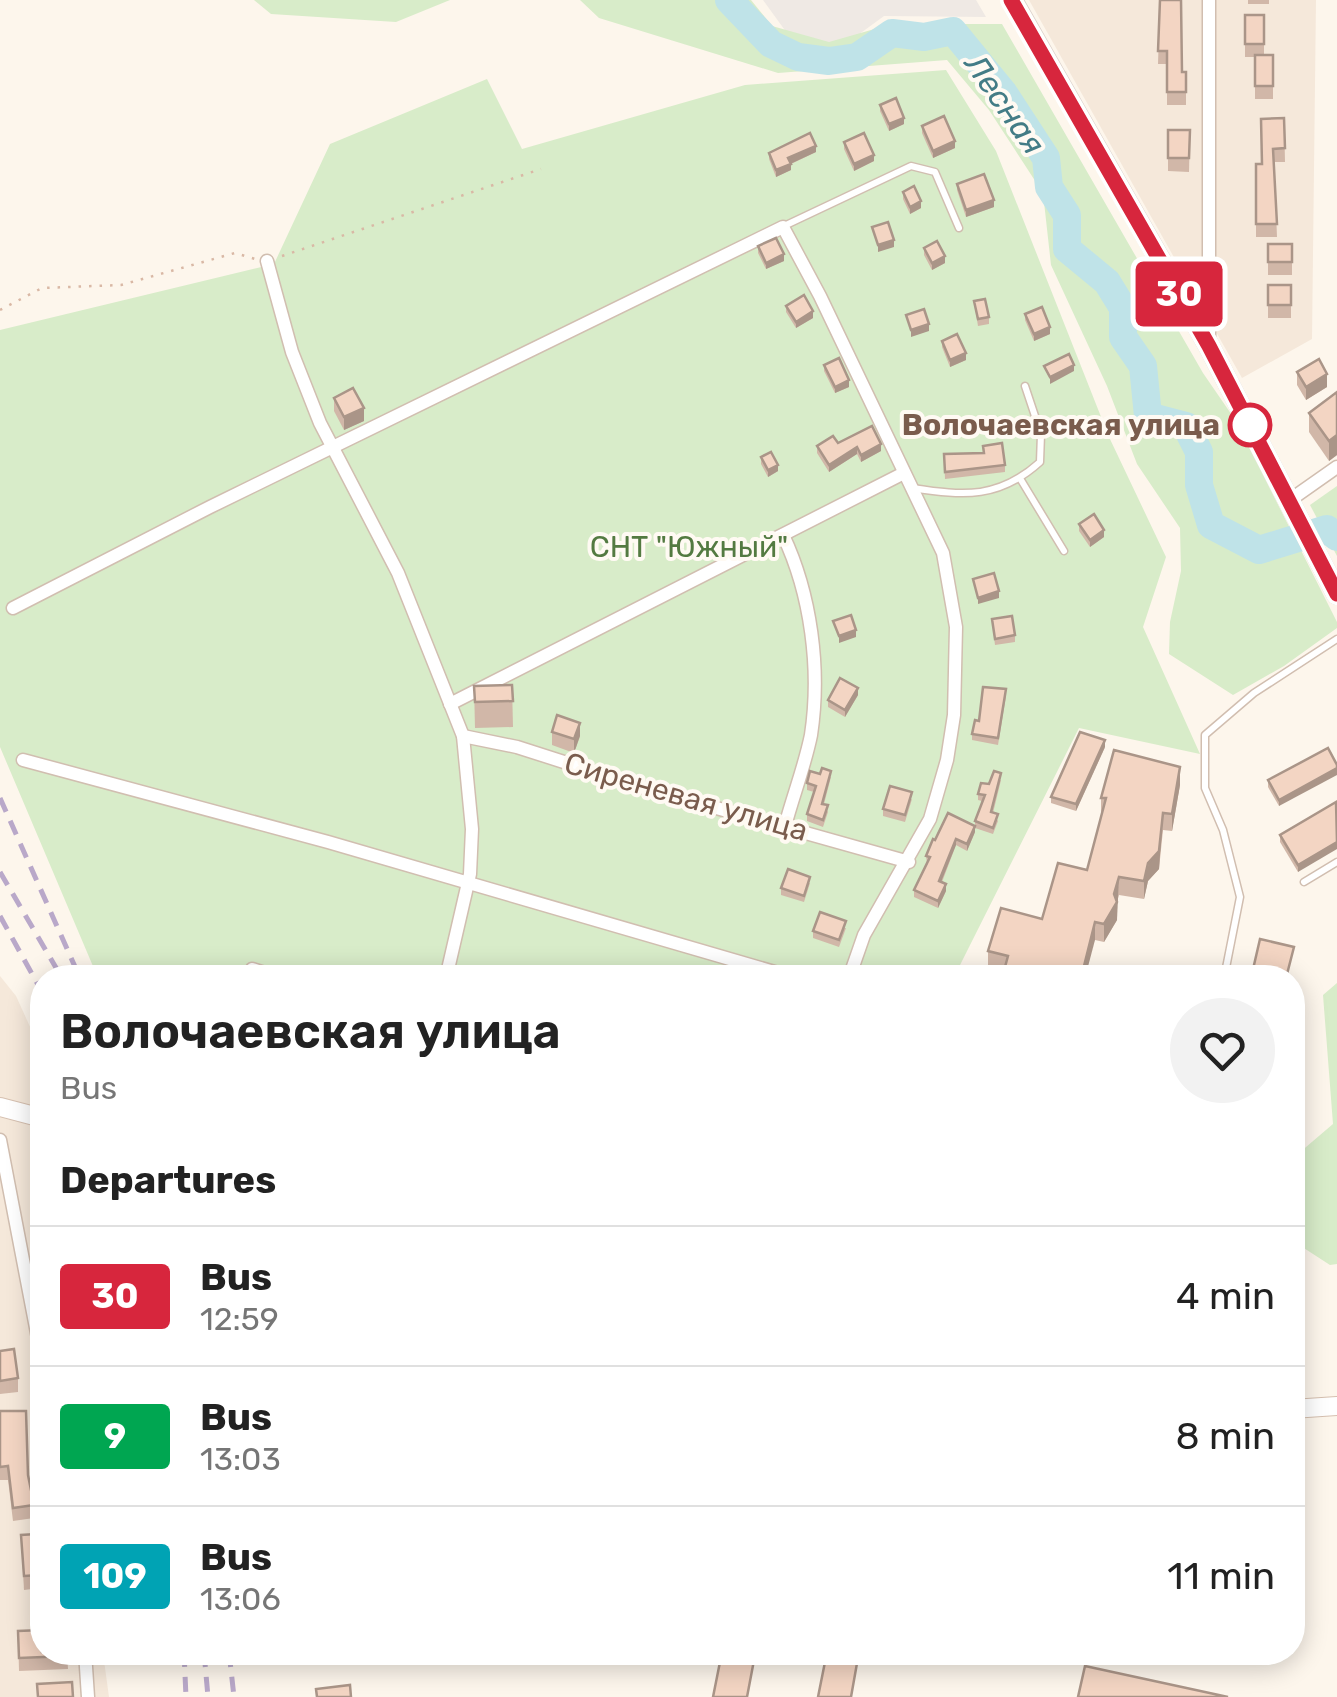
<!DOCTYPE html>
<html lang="en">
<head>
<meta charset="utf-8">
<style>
  :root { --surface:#fff; --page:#f2f2f2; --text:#222; --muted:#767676; --line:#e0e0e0 }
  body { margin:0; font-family:Rubik,sans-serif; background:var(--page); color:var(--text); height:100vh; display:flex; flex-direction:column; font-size:38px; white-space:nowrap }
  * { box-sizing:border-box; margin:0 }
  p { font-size:32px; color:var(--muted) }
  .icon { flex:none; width:55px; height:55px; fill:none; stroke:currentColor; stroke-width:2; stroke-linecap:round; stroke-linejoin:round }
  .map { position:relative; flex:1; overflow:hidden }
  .sheet { position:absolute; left:30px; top:965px; width:1275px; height:700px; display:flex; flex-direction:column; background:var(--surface); border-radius:40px; box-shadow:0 5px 25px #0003 }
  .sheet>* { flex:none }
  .badge { padding:0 20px; border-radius:8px; font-size:35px; line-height:65px }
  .map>.badge { position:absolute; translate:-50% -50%; box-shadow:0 0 0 5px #fff }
  h2 { padding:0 30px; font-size:38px; line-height:90px }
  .round { display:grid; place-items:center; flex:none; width:105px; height:105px; border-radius:52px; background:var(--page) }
  .head { display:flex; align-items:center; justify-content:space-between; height:170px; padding:0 30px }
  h1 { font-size:48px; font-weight:600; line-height:75px }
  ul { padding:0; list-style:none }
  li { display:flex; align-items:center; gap:30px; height:140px; padding:0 30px; border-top:2px solid var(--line) }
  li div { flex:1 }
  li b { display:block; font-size:38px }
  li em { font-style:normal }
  li .badge { min-width:110px; font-weight:700; text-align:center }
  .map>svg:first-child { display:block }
  .residential { fill:#f5e8da }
  .industrial { fill:#efe9e4 }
  .green { fill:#d8ecc9 }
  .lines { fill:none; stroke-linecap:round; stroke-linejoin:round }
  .river { stroke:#bfe3e8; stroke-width:28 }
  .lane-casing { stroke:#d1beb0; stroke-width:9 }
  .street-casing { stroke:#d1beb0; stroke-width:15 }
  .secondary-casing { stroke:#d6c0b0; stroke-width:20 }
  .primary-casing { stroke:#dad1cd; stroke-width:22 }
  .path { stroke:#d9b8a5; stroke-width:2.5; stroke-dasharray:2.5 8; stroke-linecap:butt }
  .lane { stroke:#fff; stroke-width:6 }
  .street { stroke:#fff; stroke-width:12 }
  .secondary { stroke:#fff; stroke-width:18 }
  .primary { stroke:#fbd9a5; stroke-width:20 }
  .rail { stroke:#b9a8c9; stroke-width:5; stroke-dasharray:15 10; stroke-linecap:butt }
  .wall { fill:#d1b7a8 }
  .shaded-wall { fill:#aa9588 }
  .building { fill:#f3d5c3; stroke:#aa9588; stroke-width:2.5 }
  .line-casing { stroke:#fff; stroke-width:22 }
  .line { stroke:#d7263d; stroke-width:15 }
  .stop-dot { fill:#fff; stroke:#d7263d; stroke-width:5 }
  .labels { text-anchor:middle; stroke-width:8; stroke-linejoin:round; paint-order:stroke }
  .stop-label { font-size:30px; font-weight:bold; fill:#7a5c4d; stroke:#fffaf3; text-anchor:end }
  .park-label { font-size:30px; fill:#537a41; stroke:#fffaf3 }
  .street-label { font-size:30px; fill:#7a5c4d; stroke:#fffaf3 }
  .water-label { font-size:32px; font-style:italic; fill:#437c86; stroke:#fffaf3 }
</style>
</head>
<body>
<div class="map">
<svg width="1337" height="1697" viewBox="0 0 1337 1697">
  <rect width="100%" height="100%" fill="#fdf6ec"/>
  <!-- residential -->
  <g class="residential">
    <polygon points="1029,0 1316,0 1312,339 1242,378"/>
    <polygon points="0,976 16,996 42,1053 42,1652 103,1653 109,1697 0,1697"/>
  </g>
  <!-- industrial -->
  <polygon class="industrial" points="763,0 976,0 986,17 884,16 836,51 800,51"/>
  <!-- green -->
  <g class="green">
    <polygon points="254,0 450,0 396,22 271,14"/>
    <polygon points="580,0 751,0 772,26 829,42 892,24 1002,24 1203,373 1236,421 1337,622 1337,628 1284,666 1233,695 1169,654 1170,622 1181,571 1180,528 1137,464 1107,386 1051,265 1043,193 989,110 947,60 778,73 599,18"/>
    <polygon points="946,70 996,151 1109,437 1166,557 1143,627 1200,754 1079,728 954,977 98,978 0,747 0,330 274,264 330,144 487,79 522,149 745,85"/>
    <polygon points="1337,486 1337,556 1310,505"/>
    <polygon points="1337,983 1337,1264 1330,1265 1293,1241 1292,1159 1333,1124 1323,995"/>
  </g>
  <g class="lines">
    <!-- river -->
    <polyline class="river" points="729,0 771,44 798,57 829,61 857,57 892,33 924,37 953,31 1003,92 1046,158 1049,187 1067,215 1067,249 1107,282 1123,308 1123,337 1143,366 1148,416 1186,426 1199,452 1199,485 1211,525 1259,550 1327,529 1337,537"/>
    <!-- lane casing -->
    <g class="lane-casing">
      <g id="lane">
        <polyline points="784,226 911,166 935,172 959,228"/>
        <polyline points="1021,480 1064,551"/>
        <path d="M912,488c53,8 87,11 128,-26l1,-28 -16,-48"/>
        <polyline points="1304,882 1337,862"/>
        <polyline points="1224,978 1240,897 1223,830 1205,788 1205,735 1254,693 1337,639"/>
      </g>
    </g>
    <!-- street casing -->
    <g class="street-casing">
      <g id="street">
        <polyline points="267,261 292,352 320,423 398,573 463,736 472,829 470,874 446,978"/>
        <polyline points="1209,342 1209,0"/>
        <polyline points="1290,500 1337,467"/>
        <path d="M783,535c28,59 38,134 28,200 -6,30 -18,61 -26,91"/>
        <polyline points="13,608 210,507 783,227 820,296 943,553 956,627 954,715 947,760 930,819 864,935 849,978"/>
        <polyline points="450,704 904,473"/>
        <polyline points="463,736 517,747 645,788 909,862"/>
        <polyline points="23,760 328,842 795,978"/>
        <polyline points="252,969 280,978"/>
        <polyline points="0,1140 42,1359"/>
        <polyline points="85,1652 88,1697"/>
      </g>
    </g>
    <!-- secondary casing -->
    <g class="secondary-casing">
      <g id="secondary">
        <polyline points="0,1107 42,1118"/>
        <polyline points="1292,1409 1337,1406"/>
      </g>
    </g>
    <!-- primary casing -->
    <g class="primary-casing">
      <polyline id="primary" points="1012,0 1209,346 1337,594"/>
    </g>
    <!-- path -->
    <g class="path">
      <polyline points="282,256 541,169"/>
      <polyline points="0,310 42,288 121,285 235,253 255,259"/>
    </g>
    <!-- lane -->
    <use href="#lane" class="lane"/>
    <!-- street -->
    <use href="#street" class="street"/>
    <!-- secondary -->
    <use href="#secondary" class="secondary"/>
    <!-- primary -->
    <use href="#primary" class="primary"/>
    <!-- rail -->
    <g class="rail">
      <polyline points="0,798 80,978"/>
      <polyline points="0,872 62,978"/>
      <polyline points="0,916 42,992"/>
      <polyline points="184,1652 186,1697"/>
      <polyline points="204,1652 208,1697"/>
      <polyline points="229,1652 234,1697"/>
    </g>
  </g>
  <!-- wall -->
  <g class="wall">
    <polygon points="1160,0 1182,72 1186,72 1186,105 1167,105 1167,64 1158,64"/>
    <rect x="1248" y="0" width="21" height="4"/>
    <polygon points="1245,15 1264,15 1264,55 1273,55 1273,99 1255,99 1255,57 1245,57"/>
    <polygon points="880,105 904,124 889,131 880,111"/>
    <polygon points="1284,118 1285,162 1274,162 1277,237 1256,237 1256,164 1262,164"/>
    <polygon points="922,126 955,148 933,158 922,133"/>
    <polygon points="1168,130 1190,130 1189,172 1168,171"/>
    <polygon points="844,142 874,161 854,171 844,149"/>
    <polygon points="816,152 791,164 791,170 776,177 769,159 769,153"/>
    <polygon points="957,184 994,207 966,217 957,190"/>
    <polygon points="903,192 921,208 910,214 903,199"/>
    <rect x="1268" y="244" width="24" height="31"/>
    <polygon points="758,246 784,261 766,269 758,253"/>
    <polygon points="924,248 945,263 932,270 924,255"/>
    <rect x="1268" y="285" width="23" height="33"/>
    <polygon points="974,301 989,317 989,324 978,326"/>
    <polygon points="786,306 813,318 796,328 786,312"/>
    <polygon points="1025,314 1050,334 1034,341 1025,320"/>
    <polygon points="942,341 966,360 950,367 942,347"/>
    <polygon points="824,365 849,387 835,393 824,371"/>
    <polygon points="1297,372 1327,387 1306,400 1297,385"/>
    <polygon points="1337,392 1337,455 1329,461 1309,432 1309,413"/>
    <polygon points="334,398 364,421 344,430 334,411"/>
    <polygon points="838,443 881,451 861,462 857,454 829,472 817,453 817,446"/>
    <polygon points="983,446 1005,465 1005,472 945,479 944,454 983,453"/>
    <polygon points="761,457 778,471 768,477 761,464"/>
    <polygon points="1079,524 1104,537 1090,547 1079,531"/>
    <polygon points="992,619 1015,635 1015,642 995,645"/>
    <polygon points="512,685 513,727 475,728 474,686"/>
    <polygon points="858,695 845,717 828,707 828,700"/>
    <polygon points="1006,696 998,745 972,740 972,734 979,721"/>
    <polygon points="552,732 580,736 574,753 552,745"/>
    <polygon points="1105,747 1076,811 1051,803 1051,797"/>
    <polygon points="1328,748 1279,806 1268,787 1268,780"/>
    <polygon points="831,777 824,804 828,812 823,827 807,821 807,814 814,792 807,790 807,783"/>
    <polygon points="1001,780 993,813 998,821 993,834 975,828 975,832 967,851 956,845 942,882 946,891 938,908 914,897 914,890 927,863 926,856 935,840 975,825 975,821 982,801 978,800 978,794 989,784"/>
    <polygon points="1180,785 1172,831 1163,830 1159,869 1148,881 1144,899 1119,895 1117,902 1117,920 1104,942 1095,940 1003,972 988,968 988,951 1042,919 1087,870 1101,815 1101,798"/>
    <polygon points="912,799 905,822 883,816 883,809"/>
    <polygon points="1336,802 1298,872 1280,842 1280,835"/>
    <polygon points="810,883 804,902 781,895 781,888"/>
    <polygon points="846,928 839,947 813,938 813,931"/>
    <polygon points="0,1351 18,1378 18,1392 0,1394"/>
    <polygon points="0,1411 28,1475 34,1505 34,1518 13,1521 8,1480 0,1480"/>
    <polygon points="21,1535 40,1575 40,1588 24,1590"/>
    <polygon points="18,1631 67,1652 68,1669 19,1671"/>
    <polygon points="122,1652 135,1652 135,1655 122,1657"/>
  </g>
  <!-- shaded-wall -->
  <g class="shaded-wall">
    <polygon points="904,118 904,124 889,131 889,124"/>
    <polygon points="955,141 955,148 933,158 933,151"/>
    <polygon points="816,146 816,152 788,165 788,158"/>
    <polygon points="874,155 874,161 854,171 854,164"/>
    <polygon points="791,164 791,170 776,177 776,170"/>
    <polygon points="994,200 994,207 966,217 966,210"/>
    <polygon points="921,201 921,208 910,214 910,207"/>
    <polygon points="894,240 894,247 878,252 878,245"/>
    <polygon points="784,254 784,261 766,269 766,263"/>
    <polygon points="945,256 945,263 932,270 932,263"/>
    <polygon points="813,311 813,318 796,328 796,322"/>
    <polygon points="929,324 929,331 911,337 911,330"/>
    <polygon points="1050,327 1050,334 1034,341 1034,334"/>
    <polygon points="966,353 966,360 950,367 950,360"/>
    <polygon points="1074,365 1074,371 1050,384 1050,377"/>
    <polygon points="1327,374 1327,387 1306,400 1306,387"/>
    <polygon points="849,380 849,387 835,393 835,387"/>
    <polygon points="364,408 364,421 344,430 344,417"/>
    <polygon points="1337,435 1337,455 1329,461 1329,441"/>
    <polygon points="881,444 881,451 861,462 861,455"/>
    <polygon points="857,447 857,454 829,472 829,465"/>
    <polygon points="778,465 778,471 768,477 768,470"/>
    <polygon points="1104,530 1104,537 1090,547 1090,540"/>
    <polygon points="999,591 999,598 978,604 978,598"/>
    <polygon points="856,630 856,637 839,643 839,636"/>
    <polygon points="858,688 858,695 845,717 845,710"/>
    <polygon points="580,723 580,736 574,753 574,739"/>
    <polygon points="1105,740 1105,747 1076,811 1076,804"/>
    <polygon points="1180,767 1180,785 1172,831 1172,814"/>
    <polygon points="1337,768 1337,775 1279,806 1279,800"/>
    <polygon points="1163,813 1159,869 1148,881 1144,899 1144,881"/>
    <polygon points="975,826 975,832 967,851 967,844"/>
    <polygon points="956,839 956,845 939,887 939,881"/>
    <polygon points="1337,842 1337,849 1298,872 1298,865"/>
    <polygon points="1119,877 1117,920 1104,942 1104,924"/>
    <polygon points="946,884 946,891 938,908 938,901"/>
    <polygon points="1095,922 1095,940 1085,978 1081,978"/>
  </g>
  <!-- building -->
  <g class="building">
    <polygon points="1160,0 1181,0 1182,72 1186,72 1186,92 1167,92 1167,51 1158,51"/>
    <rect x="1245" y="15" width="19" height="29"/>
    <rect x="1255" y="55" width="18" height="31"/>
    <polygon points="896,98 904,118 889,124 880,105"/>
    <polygon points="944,116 955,141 933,151 922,126"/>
    <polygon points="1284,118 1285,148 1273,149 1277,224 1256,224 1256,164 1262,164 1261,119"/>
    <polygon points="1168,130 1190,130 1189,158 1168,158"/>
    <polygon points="810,133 816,146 788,158 791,164 776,170 769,153"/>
    <polygon points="864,133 874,155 854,164 844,142"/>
    <polygon points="984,174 994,200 966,210 957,184"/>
    <polygon points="914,186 921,201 910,207 903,192"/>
    <polygon points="888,222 894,240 878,245 872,227"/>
    <polygon points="776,238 784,254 766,263 758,246"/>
    <polygon points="937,241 945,256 932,263 924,248"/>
    <rect x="1268" y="244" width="24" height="18"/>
    <rect x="1268" y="285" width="23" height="20"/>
    <polygon points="804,295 813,311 796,322 786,306"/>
    <polygon points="985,299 989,317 978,319 974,301"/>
    <polygon points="1042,307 1050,327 1034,334 1025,314"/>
    <polygon points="924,309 929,324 911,330 906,315"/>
    <polygon points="957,334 966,353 950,360 942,341"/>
    <polygon points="1069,354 1074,365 1050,377 1044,366"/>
    <polygon points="839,358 849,380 835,387 824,365"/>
    <polygon points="1319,359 1327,374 1306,387 1297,372"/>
    <polygon points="353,388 364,408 344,417 334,398"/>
    <polygon points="1337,392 1337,435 1329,441 1309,413"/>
    <polygon points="872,426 881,444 861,455 857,447 829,465 817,446 833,436 838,443"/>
    <polygon points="1002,443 1005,465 945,472 944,454 984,453 983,446"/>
    <polygon points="771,452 778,465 768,470 761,457"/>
    <polygon points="1094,514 1104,530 1090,540 1079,524"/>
    <polygon points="994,573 999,591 978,598 973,579"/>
    <polygon points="851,615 856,630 839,636 833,621"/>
    <polygon points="1012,616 1015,635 995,639 992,619"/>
    <polygon points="840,678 858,688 845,710 828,700"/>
    <polygon points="512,685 513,701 475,702 474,686"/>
    <polygon points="983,687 1006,689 998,738 972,734 975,720 979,721"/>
    <polygon points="557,715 580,723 574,739 552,732"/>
    <polygon points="1080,732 1105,740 1076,804 1051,797"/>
    <polygon points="1328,748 1337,765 1337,768 1279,800 1268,780"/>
    <polygon points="1114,750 1180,767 1172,814 1163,813 1159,851 1148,863 1144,881 1119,877 1114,894 1117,902 1104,924 1095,922 1081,978 1002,978 1008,956 988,951 1001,908 1042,919 1058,863 1087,870 1106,798 1101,798"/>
    <polygon points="822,768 831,771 822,804 828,805 823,820 807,814 816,786 807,783 810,771 820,774"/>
    <polygon points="994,771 1001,773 991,812 998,814 993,828 975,821 985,795 978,794 981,783 989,784"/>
    <polygon points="890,786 912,792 905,815 883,809"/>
    <polygon points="1336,802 1337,842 1298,865 1280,835"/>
    <polygon points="948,813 975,826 967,844 956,839 939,881 946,884 938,901 914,890 930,857 926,856 933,839 935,840"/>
    <polygon points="788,869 810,877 804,896 781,888"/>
    <polygon points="820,912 846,921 839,940 813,931"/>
    <polygon points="1260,939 1294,947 1286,978 1251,978"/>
    <polygon points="14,1349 18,1378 0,1381 0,1351"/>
    <polygon points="0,1411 26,1411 28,1475 34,1505 13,1508 8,1466 0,1467"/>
    <polygon points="36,1534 40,1575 24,1576 21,1535"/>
    <polygon points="42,1630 42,1652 67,1652 68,1656 19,1658 18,1631"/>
    <polygon points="722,1652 741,1652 755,1655 747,1697 713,1697"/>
    <polygon points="827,1652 859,1652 851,1697 818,1697"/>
    <polygon points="1085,1666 1228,1697 1078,1697"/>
    <polygon points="72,1682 73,1697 38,1697 37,1684"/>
    <polygon points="350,1685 351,1697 317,1697 316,1689"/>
  </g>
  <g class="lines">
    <!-- line casing -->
    <g class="line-casing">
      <polyline id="line" points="1011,0 1209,346 1337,594"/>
    </g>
    <!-- line -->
    <use href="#line" class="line"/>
  </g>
  <!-- markers -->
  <circle class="stop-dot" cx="1250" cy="425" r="20"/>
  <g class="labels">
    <!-- stop labels -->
    <g class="stop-label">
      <text x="1220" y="435">Волочаевская улица</text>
    </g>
    <!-- park labels -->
    <g class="park-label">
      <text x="689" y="557">СНТ "Южный"</text>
    </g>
    <!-- street labels -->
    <g class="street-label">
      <text transform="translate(686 797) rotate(16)" y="10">Сиреневая улица</text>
    </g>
    <!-- water labels -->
    <g class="water-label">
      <text transform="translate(1005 104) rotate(55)" y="11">Лесная</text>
    </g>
  </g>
</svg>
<b class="badge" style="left:1179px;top:294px;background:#d7263d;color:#fff">30</b>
<section class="sheet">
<div class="head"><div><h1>Волочаевская улица</h1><p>Bus</p></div><a class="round"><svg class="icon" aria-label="heart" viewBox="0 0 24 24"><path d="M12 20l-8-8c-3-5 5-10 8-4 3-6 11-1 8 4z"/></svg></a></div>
<h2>Departures</h2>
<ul>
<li><span class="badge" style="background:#d7263d;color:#fff">30</span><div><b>Bus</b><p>12:59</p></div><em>4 min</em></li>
<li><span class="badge" style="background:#00a651;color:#fff">9</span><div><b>Bus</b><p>13:03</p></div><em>8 min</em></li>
<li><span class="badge" style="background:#00a3b4;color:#fff">109</span><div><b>Bus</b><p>13:06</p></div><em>11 min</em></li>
</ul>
</section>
</div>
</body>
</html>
